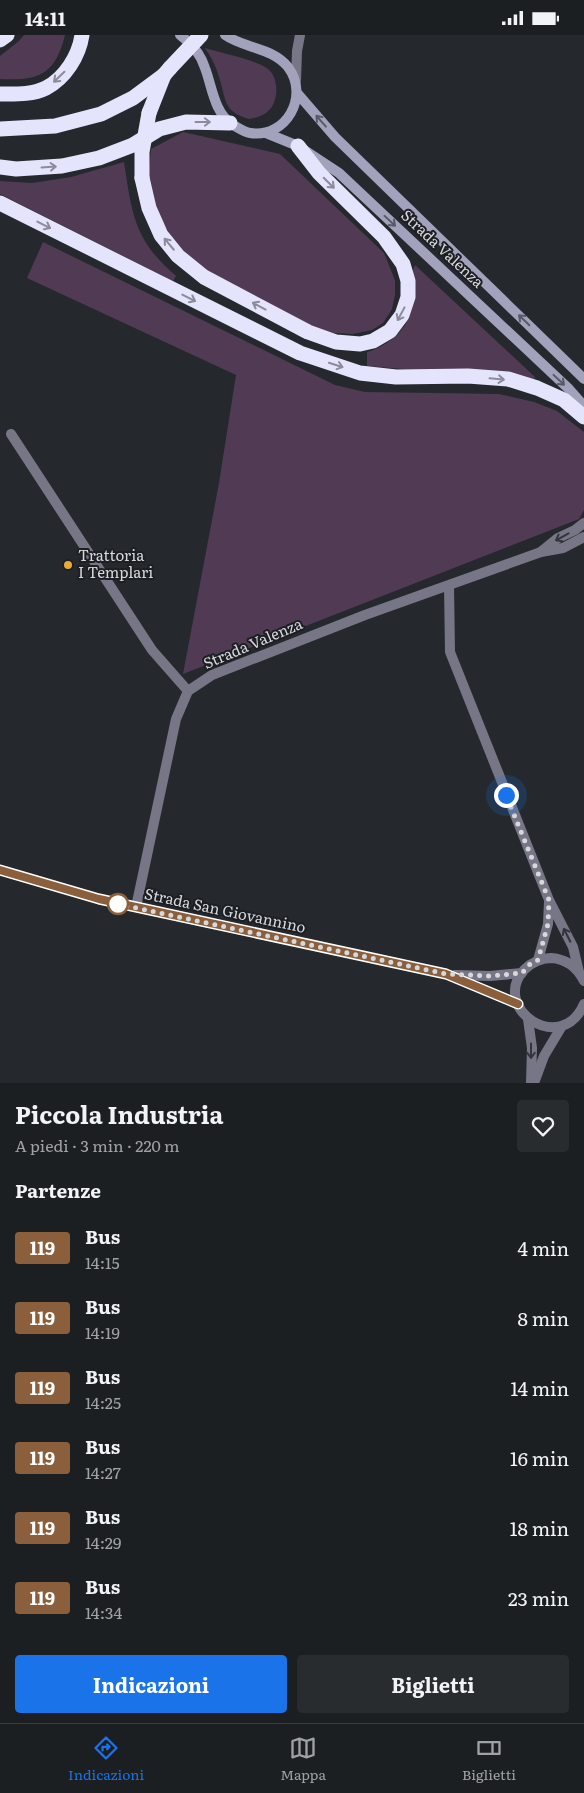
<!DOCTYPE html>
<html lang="it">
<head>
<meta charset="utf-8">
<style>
  :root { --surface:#1c1f22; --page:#292c2f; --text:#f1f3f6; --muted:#a0a2a5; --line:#3a3d40; --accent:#1a73e8 }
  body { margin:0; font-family:Literata,serif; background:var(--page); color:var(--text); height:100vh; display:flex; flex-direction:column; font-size:19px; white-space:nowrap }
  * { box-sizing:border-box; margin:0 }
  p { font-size:16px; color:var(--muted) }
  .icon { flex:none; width:28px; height:28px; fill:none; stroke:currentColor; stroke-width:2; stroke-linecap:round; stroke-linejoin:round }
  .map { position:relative; height:1048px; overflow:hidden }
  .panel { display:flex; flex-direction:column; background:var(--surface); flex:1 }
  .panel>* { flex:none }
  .badge { padding:0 10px; border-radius:4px; font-size:18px; line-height:32px }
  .you { position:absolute; width:25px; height:25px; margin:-12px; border:4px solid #fff; border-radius:50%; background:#1a73e8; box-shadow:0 0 0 8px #1a73e833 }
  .map>.badge { position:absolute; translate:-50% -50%; box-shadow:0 0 0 2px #fff }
  h2 { padding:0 15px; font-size:19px; line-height:45px }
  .round { display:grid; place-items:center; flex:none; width:52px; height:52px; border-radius:5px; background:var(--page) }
  .summary { display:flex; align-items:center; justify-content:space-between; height:85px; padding:0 15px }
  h1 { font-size:24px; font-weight:700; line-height:38px }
  .action { display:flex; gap:10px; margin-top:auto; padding:10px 15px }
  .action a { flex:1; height:58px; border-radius:5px; background:var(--accent); color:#fff; font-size:20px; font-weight:700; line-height:58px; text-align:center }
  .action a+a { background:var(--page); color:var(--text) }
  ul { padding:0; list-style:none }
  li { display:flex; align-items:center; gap:15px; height:70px; padding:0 15px }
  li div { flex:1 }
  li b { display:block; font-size:19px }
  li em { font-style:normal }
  li .badge { min-width:55px; font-weight:700; text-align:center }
  .status { display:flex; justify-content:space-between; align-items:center; height:35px; padding:0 25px; background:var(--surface); direction:ltr }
  .status svg { height:14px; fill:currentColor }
  .dock { display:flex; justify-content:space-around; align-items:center; height:70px; border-top:1px solid var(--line); background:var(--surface); font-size:14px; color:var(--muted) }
  .dock a { display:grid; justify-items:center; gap:2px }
  .dock .selected { color:var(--accent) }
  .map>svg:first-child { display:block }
  .green { fill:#513a54 }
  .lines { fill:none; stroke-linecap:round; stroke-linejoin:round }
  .street { stroke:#767686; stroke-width:10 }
  .secondary { stroke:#a3a2bc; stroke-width:10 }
  .highway { stroke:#e5e4fd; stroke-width:15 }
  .highway-bridge { stroke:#e5e4fd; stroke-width:15 }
  .oneway { stroke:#8b8b9b }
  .oneway2 { stroke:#595a68 }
  .oneway3 { stroke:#32353c }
  .line-casing { stroke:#fff; stroke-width:11 }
  .line { stroke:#8b5e3c; stroke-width:8 }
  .walk { stroke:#d6d8db; stroke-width:5; stroke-dasharray:0 9 }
  .poi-dot { fill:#eaaa38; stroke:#1c1f23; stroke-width:2 }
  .stop-dot { fill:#fff; stroke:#8b5e3c; stroke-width:2.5 }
  .labels { text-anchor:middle; stroke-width:4; stroke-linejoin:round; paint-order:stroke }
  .street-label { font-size:15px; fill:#d6d8db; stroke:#1c1f23 }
  .poi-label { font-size:15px; fill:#d6d8db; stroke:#1c1f23; text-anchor:start }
</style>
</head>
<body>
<div class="status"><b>14:11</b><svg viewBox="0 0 49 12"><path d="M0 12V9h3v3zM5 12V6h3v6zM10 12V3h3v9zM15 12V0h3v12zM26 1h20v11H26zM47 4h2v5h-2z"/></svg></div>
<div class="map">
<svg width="584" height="1048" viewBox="0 0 584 1048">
  <rect width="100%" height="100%" fill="#25292d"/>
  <!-- green -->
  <g class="green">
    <path d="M24,0h41c-10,40 -26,46 -65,44v-23l19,-15z"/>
    <path d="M205,13c16,5 53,12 64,22 7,6 9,20 6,29 -3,13 -13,18 -26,20 -26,-7 -23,-20 -30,-42 -3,-11 -8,-20 -14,-29z"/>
    <polygon points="183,97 280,119 384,218 395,245 395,260 392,274 383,288 372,295 353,299 334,298 316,293 208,236 185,218 171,201 159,181 148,143 151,114"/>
    <path d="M124,127c8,52 10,78 52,114l-3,5 -173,-87v-13l32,2 39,-6z"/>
    <polygon points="43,207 335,350 365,357 499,359 534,367 557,376 584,397 584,475 579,484 183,639 219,448 236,340 27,243"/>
    <path d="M415,230l120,112 -1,3 -167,-14v-14c19,-5 43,-23 44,-45 1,-14 -2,-30 4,-42z"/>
  </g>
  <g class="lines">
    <!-- street -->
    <g class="street">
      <polyline points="296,45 297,16 300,0"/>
      <polyline points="11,399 152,615 188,656"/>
      <polyline points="542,516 558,503 575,495 584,488"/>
      <polyline points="449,551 450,617 549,865 573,912 579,937"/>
      <polyline points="0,835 99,864 446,939 518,969"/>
      <polyline points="136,872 176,684 188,656 212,640 365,580 541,517 563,513 584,502"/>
      <polyline points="538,925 548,889 549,866"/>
      <polyline points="455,940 490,941 522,938"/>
      <path d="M584,946c-7,-14 -17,-22 -33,-23 -10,0 -20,5 -27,12 -34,38 37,87 60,34"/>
      <polyline points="528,984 532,1013 531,1048"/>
      <polyline points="534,1048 544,1021 562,991"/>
    </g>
    <!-- secondary -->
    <g class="secondary">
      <path d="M180,0c11,8 21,20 25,33 7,18 9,45 28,57 4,2 11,7 17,8 36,6 60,-37 38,-66 -16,-20 -43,-18 -63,-32"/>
      <polyline points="298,59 335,102 584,344"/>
      <polyline points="266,98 298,111 339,138 569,354 584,371"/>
    </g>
    <!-- highway -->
    <g class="highway">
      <polyline points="0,5 7,0"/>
      <path d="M0,59c15,0 32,1 46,-6 19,-10 33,-32 36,-53"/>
      <polyline points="149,78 164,40"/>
      <polyline points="0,94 55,91 101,79 133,63 164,40 170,33"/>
      <polyline points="0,132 16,134 62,131 99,123 133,110 159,94 186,87 230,88"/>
      <polyline points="142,143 149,173 161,200 178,221 204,242 308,297 336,307 360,309 373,306 390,296 402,280 408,262 408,246 403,229 384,202 319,138 298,111"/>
      <polyline points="0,168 300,318 360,338 396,342 468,341 508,344 537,353 564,365 584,382"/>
    </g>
    <!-- highway-bridge -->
    <g class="highway-bridge">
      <polyline points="170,33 201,0"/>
      <polyline points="142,143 142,117 149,78"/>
    </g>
  </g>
  <!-- one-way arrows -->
  <defs><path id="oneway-shaft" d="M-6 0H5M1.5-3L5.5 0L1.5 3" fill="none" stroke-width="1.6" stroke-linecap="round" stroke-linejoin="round" transform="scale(1.25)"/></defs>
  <g class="oneway">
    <use href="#oneway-shaft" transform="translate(59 42) rotate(136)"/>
    <use href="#oneway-shaft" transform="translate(203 87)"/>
    <use href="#oneway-shaft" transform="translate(49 132) rotate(-4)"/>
    <use href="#oneway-shaft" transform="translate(329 148) rotate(45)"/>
    <use href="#oneway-shaft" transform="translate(44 190) rotate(27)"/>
    <use href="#oneway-shaft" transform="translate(169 209) rotate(-130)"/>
    <use href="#oneway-shaft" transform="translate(189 263) rotate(27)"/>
    <use href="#oneway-shaft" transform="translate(259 271) rotate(-152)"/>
    <use href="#oneway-shaft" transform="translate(401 279) rotate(118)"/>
    <use href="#oneway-shaft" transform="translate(336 330) rotate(18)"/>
    <use href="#oneway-shaft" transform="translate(497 344) rotate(5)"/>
  </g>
  <g class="oneway2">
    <use href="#oneway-shaft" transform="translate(321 86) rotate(-131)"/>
    <use href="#oneway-shaft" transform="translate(390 186) rotate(43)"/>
    <use href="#oneway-shaft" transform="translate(524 285) rotate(-136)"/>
    <use href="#oneway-shaft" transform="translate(559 345) rotate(43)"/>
  </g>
  <g class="oneway3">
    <use href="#oneway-shaft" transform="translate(562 502) rotate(151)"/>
    <use href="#oneway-shaft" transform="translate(567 900) rotate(-117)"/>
    <use href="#oneway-shaft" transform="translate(531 1016) rotate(90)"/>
  </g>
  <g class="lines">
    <!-- line casing -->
    <g class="line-casing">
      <polyline id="line" points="0,835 99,864 446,939 518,969"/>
    </g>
    <!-- line -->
    <use href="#line" class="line"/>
    <!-- walk -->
    <polyline class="walk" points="118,869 446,939 490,941 522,938 529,930 538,925 548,889 549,865 506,760"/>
  </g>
  <!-- markers -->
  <circle class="poi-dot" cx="68" cy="530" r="5"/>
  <circle class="stop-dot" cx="118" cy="869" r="10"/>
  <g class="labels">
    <!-- street labels -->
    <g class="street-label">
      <text transform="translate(442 214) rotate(43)" y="5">Strada Valenza</text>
      <text transform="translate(253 609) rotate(-23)" y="5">Strada Valenza</text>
      <text transform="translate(225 876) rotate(12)" y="5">Strada San Giovannino</text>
    </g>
    <!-- poi labels -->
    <g class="poi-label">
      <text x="78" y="526">Trattoria<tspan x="78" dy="17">I Templari</tspan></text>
    </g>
  </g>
</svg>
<div class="you" style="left:506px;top:760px"></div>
</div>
<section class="panel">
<div class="summary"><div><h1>Piccola Industria</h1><p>A piedi · 3 min · 220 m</p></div><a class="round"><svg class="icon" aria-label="heart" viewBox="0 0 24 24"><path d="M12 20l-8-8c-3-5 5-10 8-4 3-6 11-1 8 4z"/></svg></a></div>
<h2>Partenze</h2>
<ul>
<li><span class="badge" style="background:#8b5e3c;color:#fff">119</span><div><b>Bus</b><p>14:15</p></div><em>4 min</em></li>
<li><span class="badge" style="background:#8b5e3c;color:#fff">119</span><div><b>Bus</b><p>14:19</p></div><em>8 min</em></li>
<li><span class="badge" style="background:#8b5e3c;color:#fff">119</span><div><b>Bus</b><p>14:25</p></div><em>14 min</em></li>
<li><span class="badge" style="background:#8b5e3c;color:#fff">119</span><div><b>Bus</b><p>14:27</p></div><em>16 min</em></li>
<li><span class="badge" style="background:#8b5e3c;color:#fff">119</span><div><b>Bus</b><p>14:29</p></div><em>18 min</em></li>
<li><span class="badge" style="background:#8b5e3c;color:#fff">119</span><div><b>Bus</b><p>14:34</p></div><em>23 min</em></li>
</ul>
<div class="action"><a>Indicazioni</a><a>Biglietti</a></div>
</section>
<nav class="dock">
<a class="selected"><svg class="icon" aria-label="directions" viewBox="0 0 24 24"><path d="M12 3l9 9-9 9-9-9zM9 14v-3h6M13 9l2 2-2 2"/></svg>Indicazioni</a>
<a><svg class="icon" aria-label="map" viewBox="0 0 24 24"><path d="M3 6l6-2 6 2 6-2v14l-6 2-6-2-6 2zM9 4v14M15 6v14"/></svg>Mappa</a>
<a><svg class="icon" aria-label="tickets" viewBox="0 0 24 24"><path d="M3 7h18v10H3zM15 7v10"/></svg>Biglietti</a>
</nav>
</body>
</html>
